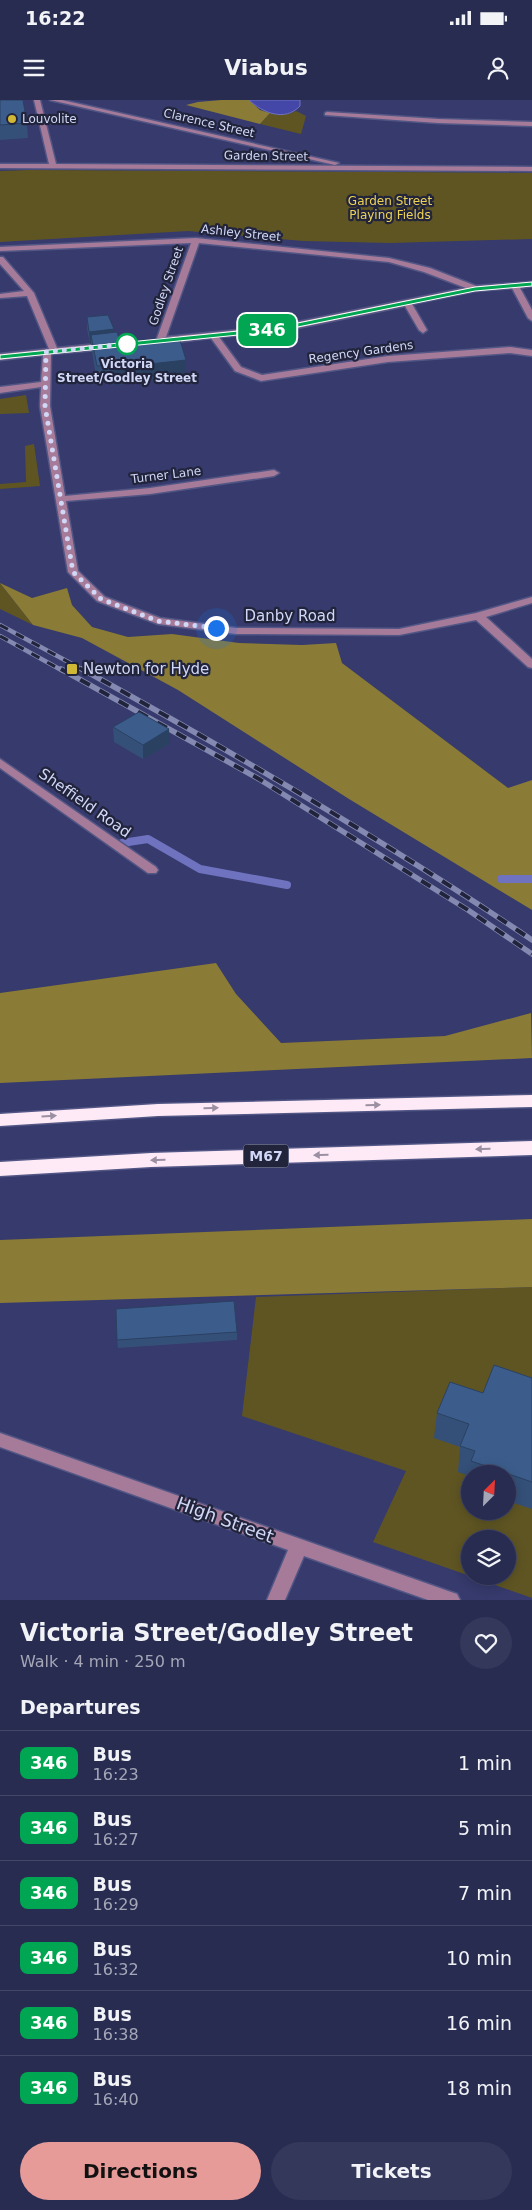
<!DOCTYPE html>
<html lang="en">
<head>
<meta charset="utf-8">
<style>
  :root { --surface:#282c51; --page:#34385b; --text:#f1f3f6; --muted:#a5a7b7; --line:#444868; --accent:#e69b98 }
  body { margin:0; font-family:"DejaVu Sans",sans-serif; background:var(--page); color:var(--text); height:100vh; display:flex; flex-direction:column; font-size:19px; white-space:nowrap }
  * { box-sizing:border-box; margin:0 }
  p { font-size:16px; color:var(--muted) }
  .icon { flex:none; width:28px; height:28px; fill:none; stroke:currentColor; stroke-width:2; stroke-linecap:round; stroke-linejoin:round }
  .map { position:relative; height:1500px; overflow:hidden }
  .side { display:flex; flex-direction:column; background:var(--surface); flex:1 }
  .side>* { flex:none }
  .badge { padding:0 10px; border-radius:8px; font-size:18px; line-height:32px }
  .needle { width:32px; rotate:24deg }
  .tools { position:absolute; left:461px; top:1365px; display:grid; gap:10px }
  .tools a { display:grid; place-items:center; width:55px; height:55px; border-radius:50%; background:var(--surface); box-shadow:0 2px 12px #0003,0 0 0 1px var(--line); font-size:25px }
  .you { position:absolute; width:25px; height:25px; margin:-12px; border:4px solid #fff; border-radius:50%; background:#1a73e8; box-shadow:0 0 0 8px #1a73e833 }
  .map>.badge { position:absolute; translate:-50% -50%; box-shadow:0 0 0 2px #fff }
  h2 { padding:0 20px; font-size:19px; line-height:45px }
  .round { display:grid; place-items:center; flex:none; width:52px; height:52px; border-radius:26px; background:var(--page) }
  .overview { display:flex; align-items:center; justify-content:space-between; height:85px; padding:0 20px }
  h1 { font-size:24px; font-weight:800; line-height:38px }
  .action { display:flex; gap:10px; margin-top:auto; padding:10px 20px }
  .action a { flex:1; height:58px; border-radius:30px; background:var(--accent); color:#111; font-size:20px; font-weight:800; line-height:58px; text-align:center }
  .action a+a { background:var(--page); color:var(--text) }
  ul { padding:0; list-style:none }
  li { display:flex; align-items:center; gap:15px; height:65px; padding:0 20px; border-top:1px solid var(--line) }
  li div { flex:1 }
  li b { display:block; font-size:19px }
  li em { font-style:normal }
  li .badge { min-width:55px; font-weight:700; text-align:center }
  .status { display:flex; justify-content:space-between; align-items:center; height:35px; padding:0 25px; background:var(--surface); direction:ltr }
  .status svg { height:14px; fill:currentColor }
  header { display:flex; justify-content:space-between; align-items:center; height:65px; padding:0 20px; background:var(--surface); font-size:22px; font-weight:800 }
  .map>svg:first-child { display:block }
  .green { fill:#5f5523; fill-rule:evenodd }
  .forest { fill:#8a7b36 }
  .water { fill:#4547a8; stroke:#6f72bf }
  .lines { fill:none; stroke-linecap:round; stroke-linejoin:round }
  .stream { stroke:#6f72bf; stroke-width:8 }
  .minor-casing { stroke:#525685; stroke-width:3 }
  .highway-casing { stroke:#525685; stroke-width:3 }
  .minor { fill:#a67a99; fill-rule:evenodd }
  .highway { fill:#fee9f7; fill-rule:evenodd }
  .rail-far1-casing { stroke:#8489b1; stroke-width:4.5 }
  .rail-casing { stroke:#8489b1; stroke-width:5.5 }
  .rail-far1 { stroke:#21243b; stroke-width:3; stroke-dasharray:9; stroke-linecap:butt }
  .rail { stroke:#21243b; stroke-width:4; stroke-dasharray:11; stroke-linecap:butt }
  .wall { fill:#345078 }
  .shaded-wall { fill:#2a4162 }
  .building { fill:#3c5d8c; stroke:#2a4162 }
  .oneway { fill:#9b90a2 }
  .line { fill:#00a651; stroke:#fff }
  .walk { stroke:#d1d7f6; stroke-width:5; stroke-dasharray:0 9 }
  .poi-dot { fill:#d1b736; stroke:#21243b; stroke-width:2 }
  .stop-dot { fill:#fff; stroke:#00a651; stroke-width:2.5 }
  .labels { text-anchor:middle; stroke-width:4.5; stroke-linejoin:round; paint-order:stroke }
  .far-poi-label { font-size:12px; fill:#d1d7f6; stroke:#21243b; text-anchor:start }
  .far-street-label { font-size:12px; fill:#d1d7f6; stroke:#21243b }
  .far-park-label { font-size:12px; fill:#eed456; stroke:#21243b }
  .far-stop-label { font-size:12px; font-weight:bold; fill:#d1d7f6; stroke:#21243b }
  .shield { fill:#21243b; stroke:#9ca1be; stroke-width:1 }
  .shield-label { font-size:14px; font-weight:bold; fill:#d1d7f6 }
  .street-label { font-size:15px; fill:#d1d7f6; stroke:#21243b }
  .poi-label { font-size:15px; fill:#d1d7f6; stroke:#21243b; text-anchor:start }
  .near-street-label { font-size:18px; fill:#d1d7f6; stroke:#21243b }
</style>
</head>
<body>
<div class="status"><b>16:22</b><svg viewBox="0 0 49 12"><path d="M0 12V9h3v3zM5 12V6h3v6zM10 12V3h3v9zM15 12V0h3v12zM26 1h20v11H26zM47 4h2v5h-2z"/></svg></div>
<header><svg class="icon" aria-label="menu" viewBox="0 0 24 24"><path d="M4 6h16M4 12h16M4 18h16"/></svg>Viabus<svg class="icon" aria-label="person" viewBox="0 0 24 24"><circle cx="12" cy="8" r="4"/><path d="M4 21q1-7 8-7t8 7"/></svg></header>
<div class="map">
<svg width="532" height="1500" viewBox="0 0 532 1500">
  <rect width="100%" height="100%" fill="#363a6c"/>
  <!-- green -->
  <g class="green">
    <polygon points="296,11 306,16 301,34 260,24 270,13 289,14"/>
    <polygon points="29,70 532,73 532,139 390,143 303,141 188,131 0,142 0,71"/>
    <polygon points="26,295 29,313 0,314 0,299"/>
    <polygon points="34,344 40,386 0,389 0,384 26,382 25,346"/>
    <polygon points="0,483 33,525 0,509"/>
    <path d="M532,1187v311l-62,-22h38v-37h-38v37l-97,-34 33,-71 -164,-55 14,-119zM470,1374h38v37h-38z"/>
  </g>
  <!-- forest -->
  <g class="forest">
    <polygon points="221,0 249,0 260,10 270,13 260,24 186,5 198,2"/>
    <polygon points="0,483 32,498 67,488 72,505 92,527 128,537 172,534 239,543 302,545 336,543 342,563 508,688 532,680 532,810 349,699 178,590 82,538 33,525"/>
    <polygon points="216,863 236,894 281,943 445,936 531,913 532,958 0,983 0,893"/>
    <polygon points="532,1119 532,1187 0,1203 0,1140"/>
  </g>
  <!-- water -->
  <path class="water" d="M249,0h51v6c-15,16 -37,7 -51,-6z"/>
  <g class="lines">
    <!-- stream -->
    <g class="stream">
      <polyline points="122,743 148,739 200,769 287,785"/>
      <polyline points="501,779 532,779"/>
    </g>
    <!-- minor casing -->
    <g class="minor-casing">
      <g id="minor">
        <polygon points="34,0 40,0 56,64 532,67 532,71 0,68 0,64 49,64"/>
        <polygon points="50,0 62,0 339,63 335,65"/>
        <polygon points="327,12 438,19 532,22 532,26 438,23 325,15 325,13"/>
        <path d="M196,138l193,20 41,10 46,18 56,-4v4l-12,2 12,22v11l-4,-3 -16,-30 -37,3 -63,13 15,26 -4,3 -4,-3 -14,-24 -127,26 -59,5 22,30 21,8 126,-19 122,-9 22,3v6l-22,-3 -122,9 -127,19 -26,-10 -24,-33 -51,6 -4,-3 35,-98 -191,8v-4zM199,143l190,19 35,10 42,16 -188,38 -112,11z"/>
        <polygon points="0,157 3,157 34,193 57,248 107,243 111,246 107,249 51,254 50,306 65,396 150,388 274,370 279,373 274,376 150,394 66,401 78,471 105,497 160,518 236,528 399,529 476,513 532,497 532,503 486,517 532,559 532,568 528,567 476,520 399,535 236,534 158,524 97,501 68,472 40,306 41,287 0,293 0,287 41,282 43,255 0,260 0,254 49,249 27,196 0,198 0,194 24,191 0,164"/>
        <polygon points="0,659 156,767 158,770 156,773 148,773 0,668"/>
        <polygon points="0,1333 451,1492 457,1494 460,1500 428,1500 304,1456 285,1500 267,1500 288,1450 0,1347"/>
      </g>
    </g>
    <!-- highway casing -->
    <g class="highway-casing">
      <g id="highway">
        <polygon points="532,995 532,1007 158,1016 0,1026 0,1014 158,1004"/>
        <polygon points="532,1041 532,1055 151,1067 0,1076 0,1062 151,1053"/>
      </g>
    </g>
    <!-- minor -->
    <use href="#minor" class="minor"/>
    <!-- highway -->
    <use href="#highway" class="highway"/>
    <!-- rail-far1 casing -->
    <g class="rail-far1-casing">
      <g id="rail-far1">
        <polyline points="0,525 85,571"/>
        <polyline points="0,536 63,571"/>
      </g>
    </g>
    <!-- rail casing -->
    <g class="rail-casing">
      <g id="rail">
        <polyline points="61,569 259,679 468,810 532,854"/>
        <path d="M82,569c154,85 305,173 450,271"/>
      </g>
    </g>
    <!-- rail-far1 -->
    <use href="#rail-far1" class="rail-far1"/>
    <!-- rail -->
    <use href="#rail" class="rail"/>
  </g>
  <!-- wall -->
  <g class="wall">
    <polygon points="0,0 27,23 28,38 0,40"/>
    <polygon points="87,217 114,233 120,242 186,278 114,285 113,282 97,283 92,252 91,244 90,244 87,229"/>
    <polygon points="113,627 170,644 143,659 114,642"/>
    <polygon points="237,1232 237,1240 118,1248 117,1240"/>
    <polygon points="532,1278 532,1409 508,1401 508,1374 470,1374 470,1387 468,1387 469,1376 458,1372 460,1347 434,1338 437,1313 483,1293"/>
  </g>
  <!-- shaded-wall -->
  <g class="shaded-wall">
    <polygon points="114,229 114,241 91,235 91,244 90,244 89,232"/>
    <polygon points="186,260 186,278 114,285 113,268"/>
    <polygon points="169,629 170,644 143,659 143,645"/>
  </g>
  <!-- building -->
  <g class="building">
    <polygon points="0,0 23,0 27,23 0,25"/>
    <polygon points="108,215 114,229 89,232 87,217"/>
    <polygon points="117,232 120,242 179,237 186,260 113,268 112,265 97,266 91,235"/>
    <polygon points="139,612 169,629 143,645 113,627"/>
    <polygon points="234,1201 237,1232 117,1240 116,1209"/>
    <polygon points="494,1265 532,1278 532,1382 471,1361 475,1351 460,1346 469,1324 437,1313 450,1282 483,1293"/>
  </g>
  <!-- one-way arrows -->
  <defs><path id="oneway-solid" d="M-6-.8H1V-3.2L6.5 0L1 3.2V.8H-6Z" transform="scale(1.25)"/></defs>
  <g class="oneway">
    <use href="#oneway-solid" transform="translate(373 1005) rotate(-1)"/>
    <use href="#oneway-solid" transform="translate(211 1008) rotate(-1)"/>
    <use href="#oneway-solid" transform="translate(49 1016) rotate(-4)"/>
    <use href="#oneway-solid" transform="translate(483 1049) rotate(178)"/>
    <use href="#oneway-solid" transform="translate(321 1055) rotate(178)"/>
    <use href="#oneway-solid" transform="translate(158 1060) rotate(178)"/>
  </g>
  <!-- line -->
  <polygon class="line" points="532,182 532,186 475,191 278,231 0,259 0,255 278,227 475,187"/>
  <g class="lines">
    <!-- walk -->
    <polyline class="walk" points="127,244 46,252 45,306 73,472 101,499 158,521 216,528"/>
  </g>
  <!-- markers -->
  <g class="poi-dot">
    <circle cx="12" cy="19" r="5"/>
    <rect x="66" y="563" width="12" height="12" rx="2.5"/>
  </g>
  <circle class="stop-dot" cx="127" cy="244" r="10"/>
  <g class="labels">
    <!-- far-poi labels -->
    <g class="far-poi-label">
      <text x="22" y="23">Louvolite</text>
    </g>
    <!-- far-street labels -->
    <g class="far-street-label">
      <text transform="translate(209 23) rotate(13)" y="4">Clarence Street</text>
      <text transform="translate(266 56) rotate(1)" y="4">Garden Street</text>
      <text transform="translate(241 133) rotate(6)" y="4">Ashley Street</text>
      <text transform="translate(166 186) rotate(-71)" y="4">Godley Street</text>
      <text transform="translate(361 252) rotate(-8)" y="4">Regency Gardens</text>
      <text transform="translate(166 375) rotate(-7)" y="4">Turner Lane</text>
    </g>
    <!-- far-park labels -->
    <g class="far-park-label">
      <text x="390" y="105">Garden Street<tspan x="390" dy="14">Playing Fields</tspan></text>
    </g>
    <!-- far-stop labels -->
    <g class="far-stop-label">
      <text x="127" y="268">Victoria<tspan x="127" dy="14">Street/Godley Street</tspan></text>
    </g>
    <!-- shield labels -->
    <rect class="shield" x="243.5" y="1044.5" width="45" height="23" rx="4"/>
    <g class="shield-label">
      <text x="266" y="1061">M67</text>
    </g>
    <!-- street labels -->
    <g class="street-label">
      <text x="290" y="521">Danby Road</text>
      <text transform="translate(85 703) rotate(35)" y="5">Sheffield Road</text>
    </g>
    <!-- poi labels -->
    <g class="poi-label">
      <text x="83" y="574">Newton for Hyde</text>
    </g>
    <!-- near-street labels -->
    <g class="near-street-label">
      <text transform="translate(225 1420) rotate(20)" y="6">High Street</text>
    </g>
  </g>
</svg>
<div class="tools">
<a><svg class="needle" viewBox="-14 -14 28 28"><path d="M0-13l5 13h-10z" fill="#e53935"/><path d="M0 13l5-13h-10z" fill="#a5a7b7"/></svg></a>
<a><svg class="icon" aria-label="layers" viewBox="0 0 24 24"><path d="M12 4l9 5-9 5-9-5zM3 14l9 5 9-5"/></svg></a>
</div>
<div class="you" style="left:216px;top:528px"></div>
<b class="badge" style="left:267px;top:230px;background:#00a651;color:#fff">346</b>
</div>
<section class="side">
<div class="overview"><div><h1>Victoria Street/Godley Street</h1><p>Walk · 4 min · 250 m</p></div><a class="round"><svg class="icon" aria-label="heart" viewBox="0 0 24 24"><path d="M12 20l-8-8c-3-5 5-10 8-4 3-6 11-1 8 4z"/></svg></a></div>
<h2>Departures</h2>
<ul>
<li><span class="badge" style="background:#00a651;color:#fff">346</span><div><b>Bus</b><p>16:23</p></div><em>1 min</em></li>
<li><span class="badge" style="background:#00a651;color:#fff">346</span><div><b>Bus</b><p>16:27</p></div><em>5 min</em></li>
<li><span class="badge" style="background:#00a651;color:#fff">346</span><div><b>Bus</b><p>16:29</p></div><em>7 min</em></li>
<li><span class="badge" style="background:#00a651;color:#fff">346</span><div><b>Bus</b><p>16:32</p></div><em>10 min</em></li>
<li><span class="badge" style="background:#00a651;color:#fff">346</span><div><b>Bus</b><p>16:38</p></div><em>16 min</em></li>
<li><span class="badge" style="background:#00a651;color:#fff">346</span><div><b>Bus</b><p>16:40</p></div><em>18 min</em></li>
</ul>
<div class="action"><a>Directions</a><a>Tickets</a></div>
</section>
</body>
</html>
